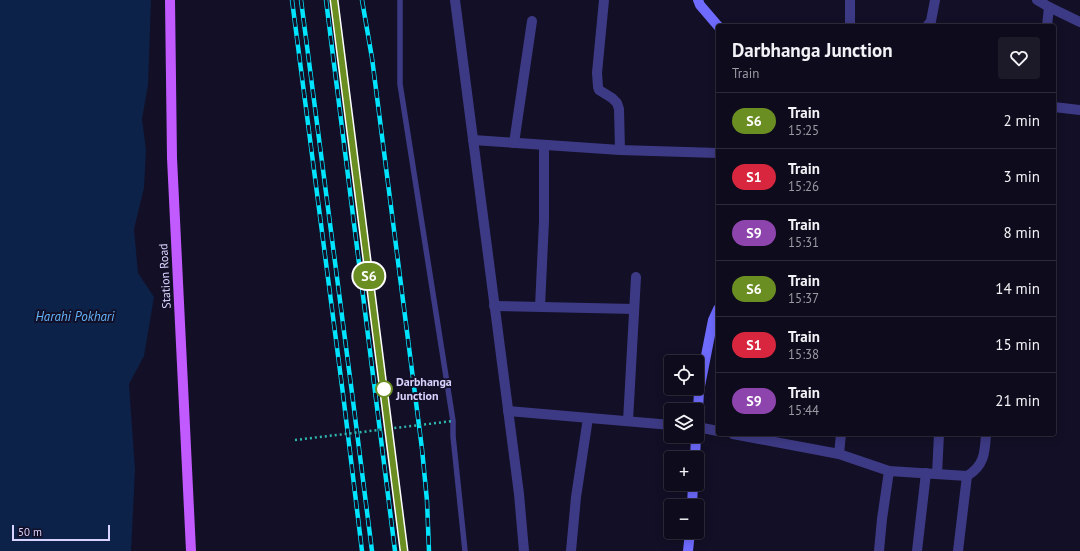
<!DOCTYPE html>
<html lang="en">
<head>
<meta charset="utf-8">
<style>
  :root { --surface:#0e0b1c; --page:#1c1929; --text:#f1f3f6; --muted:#9b9ba3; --line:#2e2b3b }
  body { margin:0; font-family:"PT Sans",sans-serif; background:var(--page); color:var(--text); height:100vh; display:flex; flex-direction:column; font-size:15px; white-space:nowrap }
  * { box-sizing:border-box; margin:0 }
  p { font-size:13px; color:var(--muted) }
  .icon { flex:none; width:22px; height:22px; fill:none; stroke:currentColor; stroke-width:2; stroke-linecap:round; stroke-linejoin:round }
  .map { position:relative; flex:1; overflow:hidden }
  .panel { position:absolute; left:716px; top:24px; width:340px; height:412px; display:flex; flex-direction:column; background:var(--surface); border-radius:4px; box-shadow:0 2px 10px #0003,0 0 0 1px var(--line) }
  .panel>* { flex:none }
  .badge { padding:0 8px; border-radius:13px; font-size:14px; line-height:26px }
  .fabs { position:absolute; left:664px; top:355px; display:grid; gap:8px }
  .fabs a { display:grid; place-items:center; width:40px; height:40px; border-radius:4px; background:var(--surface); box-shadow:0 2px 10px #0003,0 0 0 1px var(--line); font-size:20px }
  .scale { position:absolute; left:12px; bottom:10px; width:98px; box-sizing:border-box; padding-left:4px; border:2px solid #d9d4ff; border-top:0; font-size:11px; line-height:14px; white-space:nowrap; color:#d9d4ff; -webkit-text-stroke:3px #130f26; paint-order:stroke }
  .map>.badge { position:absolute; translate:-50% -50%; box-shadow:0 0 0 2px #fff }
  .round { display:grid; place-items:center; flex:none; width:42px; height:42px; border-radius:4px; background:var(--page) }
  .overview { display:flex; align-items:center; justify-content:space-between; height:68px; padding:0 16px }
  h1 { font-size:19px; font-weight:800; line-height:30px }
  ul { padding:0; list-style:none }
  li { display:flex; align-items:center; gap:12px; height:56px; padding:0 16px; border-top:1px solid var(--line) }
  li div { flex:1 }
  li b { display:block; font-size:15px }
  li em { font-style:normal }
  li .badge { min-width:44px; font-weight:700; text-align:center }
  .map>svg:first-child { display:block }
  .water { fill:#0c2248 }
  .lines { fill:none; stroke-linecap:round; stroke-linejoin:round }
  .lane { stroke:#3d3a85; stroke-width:5.5 }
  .street { stroke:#3d3a85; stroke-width:10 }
  .secondary { stroke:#6f6bff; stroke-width:10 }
  .primary { stroke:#c25bff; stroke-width:10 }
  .rail-casing { stroke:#00e5ff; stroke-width:4.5 }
  .rail { stroke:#130f26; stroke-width:3; stroke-dasharray:9; stroke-linecap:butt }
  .path-bridge { stroke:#2fb8b0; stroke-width:2.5; stroke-dasharray:2 3; stroke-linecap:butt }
  .line-casing { stroke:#fff; stroke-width:9 }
  .line { stroke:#6b8e23; stroke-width:6 }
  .stop-dot { fill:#fff; stroke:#6b8e23; stroke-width:2 }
  .labels { text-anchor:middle; stroke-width:4; stroke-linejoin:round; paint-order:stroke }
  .street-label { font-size:12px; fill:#d9d4ff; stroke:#130f26 }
  .stop-label { font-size:12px; font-weight:bold; fill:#d9d4ff; stroke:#130f26; text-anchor:start }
  .water-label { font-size:13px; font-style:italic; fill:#62b6ff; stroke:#130f26 }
</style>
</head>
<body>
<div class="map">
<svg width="1080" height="551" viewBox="0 0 1080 551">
  <rect width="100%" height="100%" fill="#130f26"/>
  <!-- water -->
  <polygon class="water" points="0,0 151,0 148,85 142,119 146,150 144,188 134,229 138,273 154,297 144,356 129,384 135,470 131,551 0,551"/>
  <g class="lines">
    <!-- lane -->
    <polyline class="lane" points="400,0 400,84 453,421 453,436 465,551"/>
    <!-- street -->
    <g class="street">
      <polyline points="455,0 519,494 524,551"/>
      <polyline points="604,0 597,73 598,87 599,90 612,98 617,103 619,109 620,150"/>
      <polyline points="850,0 850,26"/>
      <polyline points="1037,0 1049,7 1080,22"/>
      <polyline points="927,26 931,21 935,0"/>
      <polyline points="1047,26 1049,7"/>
      <polyline points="1054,107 1080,110"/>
      <polyline points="473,140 620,150 718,153"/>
      <polyline points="514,143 532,21"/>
      <polyline points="494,306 634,309"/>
      <polyline points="540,307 544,221 544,145"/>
      <polyline points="508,411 671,425"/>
      <polyline points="628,421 636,277"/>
      <polyline points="697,427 718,431"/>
      <path d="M733,434l106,20 50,17 78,5c17,-10 18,-23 19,-42"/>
      <polyline points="839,454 841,434"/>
      <polyline points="937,474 939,434"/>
      <polyline points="571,551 576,497 588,418"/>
      <polyline points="879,551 882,519 889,471"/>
      <polyline points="917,551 926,473"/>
      <polyline points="958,551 967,476"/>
    </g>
    <!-- secondary -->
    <g class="secondary">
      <polyline points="698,0 700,5 718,26"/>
      <polyline points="697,429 699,391 713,320 718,309"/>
      <polyline points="695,458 696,436"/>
      <polyline points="692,506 693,484"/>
      <polyline points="688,551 690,532"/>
    </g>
    <!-- primary -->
    <polyline class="primary" points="170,0 172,158 191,551"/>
    <!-- rail casing -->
    <g class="rail-casing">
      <g id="rail">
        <polyline points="292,0 343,394 362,551"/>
        <polyline points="301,0 352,393 372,551"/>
        <polyline points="326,0 395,551"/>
        <polyline points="334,0 404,551"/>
        <polyline points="362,0 372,58 422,449 427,501 429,551"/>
      </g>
    </g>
    <!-- rail -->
    <use href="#rail" class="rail"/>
    <!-- path-bridge -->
    <polyline class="path-bridge" points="295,440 453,421"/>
  </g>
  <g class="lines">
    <!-- line casing -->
    <g class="line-casing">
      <polyline id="line" points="334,0 404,551"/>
    </g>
    <!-- line -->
    <use href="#line" class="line"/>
  </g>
  <!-- markers -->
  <circle class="stop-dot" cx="384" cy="389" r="8"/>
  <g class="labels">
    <!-- street labels -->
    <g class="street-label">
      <text transform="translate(165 276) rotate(-93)" y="4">Station Road</text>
    </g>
    <!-- stop labels -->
    <g class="stop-label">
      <text x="396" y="386">Darbhanga<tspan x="396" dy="14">Junction</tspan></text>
    </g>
    <!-- water labels -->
    <g class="water-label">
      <text x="75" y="321">Harahi Pokhari</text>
    </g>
  </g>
</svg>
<div class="fabs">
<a><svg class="icon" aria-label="locate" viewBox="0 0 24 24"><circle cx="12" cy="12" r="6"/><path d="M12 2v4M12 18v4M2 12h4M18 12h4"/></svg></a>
<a><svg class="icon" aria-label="layers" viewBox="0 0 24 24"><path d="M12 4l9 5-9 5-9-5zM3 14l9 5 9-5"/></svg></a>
<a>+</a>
<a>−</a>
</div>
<div class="scale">50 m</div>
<b class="badge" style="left:369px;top:276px;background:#6b8e23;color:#fff">S6</b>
<section class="panel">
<div class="overview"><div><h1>Darbhanga Junction</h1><p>Train</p></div><a class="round"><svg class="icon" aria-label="heart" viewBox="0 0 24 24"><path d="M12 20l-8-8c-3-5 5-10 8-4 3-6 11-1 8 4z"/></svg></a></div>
<ul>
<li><span class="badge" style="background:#6b8e23;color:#fff">S6</span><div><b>Train</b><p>15:25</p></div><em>2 min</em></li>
<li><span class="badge" style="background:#d7263d;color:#fff">S1</span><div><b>Train</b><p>15:26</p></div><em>3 min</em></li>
<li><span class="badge" style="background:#8e44ad;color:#fff">S9</span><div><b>Train</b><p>15:31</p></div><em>8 min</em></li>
<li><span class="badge" style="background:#6b8e23;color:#fff">S6</span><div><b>Train</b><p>15:37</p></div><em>14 min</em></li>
<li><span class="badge" style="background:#d7263d;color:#fff">S1</span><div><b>Train</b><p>15:38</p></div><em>15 min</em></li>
<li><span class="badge" style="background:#8e44ad;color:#fff">S9</span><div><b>Train</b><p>15:44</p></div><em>21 min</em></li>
</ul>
</section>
</div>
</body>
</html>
